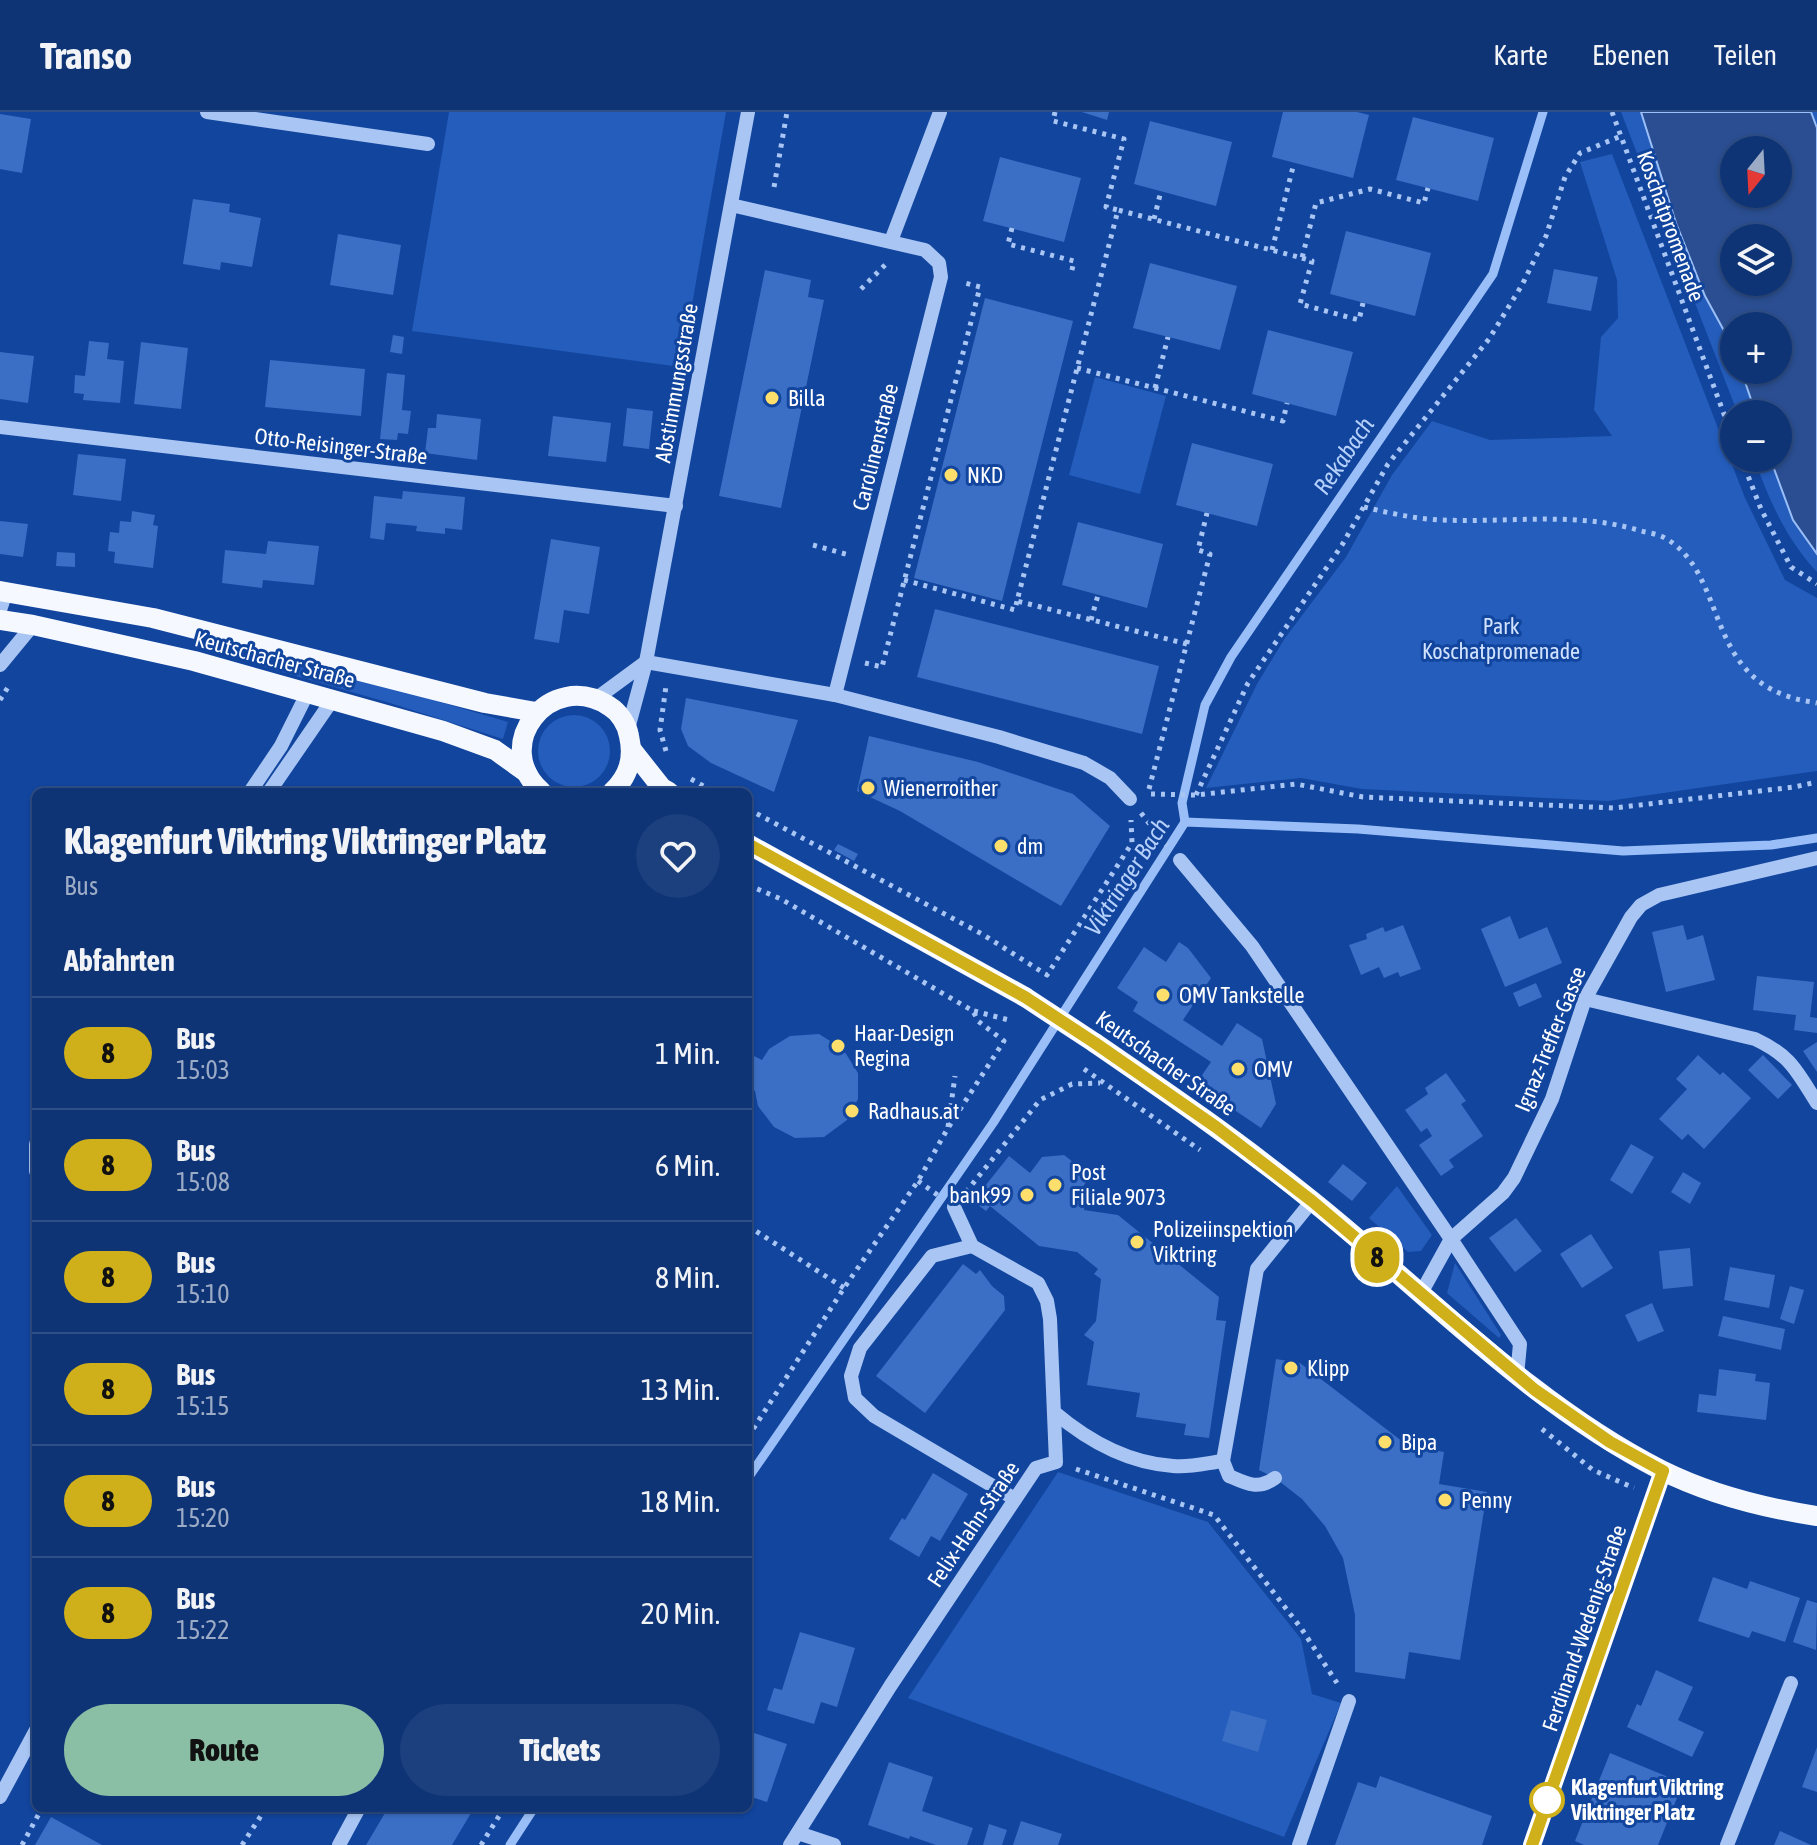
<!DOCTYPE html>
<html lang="de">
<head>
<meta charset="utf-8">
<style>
  :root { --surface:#0e3476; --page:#1c3f7e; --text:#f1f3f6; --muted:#9baac5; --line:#2e4f88; --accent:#8abfa5 }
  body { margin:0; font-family:"Asap Condensed",sans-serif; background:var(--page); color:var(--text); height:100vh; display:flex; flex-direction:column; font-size:30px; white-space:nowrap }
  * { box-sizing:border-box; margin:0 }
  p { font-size:26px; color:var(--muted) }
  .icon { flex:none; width:44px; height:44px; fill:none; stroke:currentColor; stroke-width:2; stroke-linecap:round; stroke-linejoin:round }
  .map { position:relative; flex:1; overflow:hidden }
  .side { position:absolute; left:32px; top:676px; width:720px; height:1024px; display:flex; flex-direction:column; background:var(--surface); border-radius:12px; box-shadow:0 2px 6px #0004,0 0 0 2px var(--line) }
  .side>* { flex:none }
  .badge { padding:0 16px; border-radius:26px; font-size:28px; line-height:52px }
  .needle { width:52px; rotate:198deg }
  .fabs { position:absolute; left:1720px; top:24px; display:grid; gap:16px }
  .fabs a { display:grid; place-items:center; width:72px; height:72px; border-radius:50%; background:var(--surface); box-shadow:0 2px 6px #0004,0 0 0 2px var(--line); font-size:40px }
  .map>.badge { position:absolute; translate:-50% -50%; box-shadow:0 0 0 4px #fff }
  h2 { padding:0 32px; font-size:30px; line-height:72px }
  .round { display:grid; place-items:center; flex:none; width:84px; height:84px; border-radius:42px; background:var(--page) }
  .headline { display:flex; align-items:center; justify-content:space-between; height:136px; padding:0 32px }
  h1 { font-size:38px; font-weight:800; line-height:60px }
  .primary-button { display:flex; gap:16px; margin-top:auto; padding:16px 32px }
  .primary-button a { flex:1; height:92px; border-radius:48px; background:var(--accent); color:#111; font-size:32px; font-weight:800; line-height:92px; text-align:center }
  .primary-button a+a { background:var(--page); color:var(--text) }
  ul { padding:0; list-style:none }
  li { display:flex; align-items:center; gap:24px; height:112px; padding:0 32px; border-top:2px solid var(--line) }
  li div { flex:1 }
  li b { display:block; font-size:30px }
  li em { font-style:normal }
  li .badge { min-width:88px; font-weight:700; text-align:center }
  header { display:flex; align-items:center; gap:48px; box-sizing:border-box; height:112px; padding:0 40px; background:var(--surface); border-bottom:2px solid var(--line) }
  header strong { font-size:38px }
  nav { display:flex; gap:44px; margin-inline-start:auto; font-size:28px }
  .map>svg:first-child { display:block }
  .green { fill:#245dbc; fill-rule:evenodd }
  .water { fill:#2a4e91; stroke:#9abff8; stroke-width:2; fill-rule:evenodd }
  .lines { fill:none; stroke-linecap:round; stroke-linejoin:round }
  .stream { stroke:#9abff8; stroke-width:9 }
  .building { fill:#3b6ec5 }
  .path { stroke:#a8c5f4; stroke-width:5; stroke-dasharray:4 6; stroke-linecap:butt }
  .minor { stroke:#a8c5f4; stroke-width:14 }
  .major { stroke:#f5f8ff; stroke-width:20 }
  .major-bridge { stroke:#f5f8ff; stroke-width:20 }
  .line-casing { stroke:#fff; stroke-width:18 }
  .line { stroke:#cfb01a; stroke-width:12 }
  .poi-dot { fill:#ffdf6b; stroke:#12459e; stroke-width:3 }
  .stop-dot { fill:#fff; stroke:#cfb01a; stroke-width:4 }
  .labels { text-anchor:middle; stroke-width:6; stroke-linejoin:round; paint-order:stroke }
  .street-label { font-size:22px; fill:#fff; stroke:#12459e }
  .poi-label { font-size:22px; fill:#fff; stroke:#12459e; text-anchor:start }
  .park-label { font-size:22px; fill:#d1e2fe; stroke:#12459e }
  .stop-label { font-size:22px; font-weight:bold; fill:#fff; stroke:#12459e; text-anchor:start }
  .water-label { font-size:24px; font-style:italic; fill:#b5d0fb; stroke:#12459e }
</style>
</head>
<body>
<header>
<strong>Transo</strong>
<nav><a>Karte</a><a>Ebenen</a><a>Teilen</a></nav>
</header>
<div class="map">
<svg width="1817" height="1733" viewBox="0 0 1817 1733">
  <rect width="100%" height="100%" fill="#12459e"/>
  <!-- green -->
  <g class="green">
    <polygon points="449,0 726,0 681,255 412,219"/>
    <path d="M1621,0h196v460c-31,-33 -48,-72 -63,-114h24v-44h-40zM1734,38h44v44h-44zM1734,126h44v44h-44zM1734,214h44v44h-44z"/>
    <polygon points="1612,42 1745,386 1785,468 1817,486 1817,659 1608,689 1362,677 1301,666 1206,676 1257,572 1285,526 1346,445 1392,363 1432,309 1490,328 1612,324 1594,298 1601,225 1618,206 1617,168 1580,50"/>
    <polygon points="1095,265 1166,284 1140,382 1069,363"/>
    <path d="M238,546c92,9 181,38 270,64l-5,17 -113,-36 -153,-44z"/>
    <circle cx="574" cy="639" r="36"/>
    <polygon points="1397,1074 1432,1123 1421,1139 1408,1140 1369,1106"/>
    <polygon points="1455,1151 1501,1223 1499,1226 1447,1181"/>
    <polygon points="1058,1360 1208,1410 1301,1527 1312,1582 1341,1591 1284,1725 908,1586"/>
  </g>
  <!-- water -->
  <path class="water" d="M1641,0h170l6,16v426l-24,-34 -23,-62h8v-44h-22l-15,-44h37v-44h-44v23l-29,-53 -29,-73zM1734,38h44v44h-44zM1734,126h44v44h-44z"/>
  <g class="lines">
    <!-- stream -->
    <g class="stream">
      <polyline points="1185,710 1182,691 1205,593 1231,545 1493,162 1543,0"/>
      <polyline points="748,1366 993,1011 1185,710 1358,717 1623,739 1771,733 1817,726"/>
      <polyline points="510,1733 534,1696"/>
    </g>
  </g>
  <!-- building -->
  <g class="building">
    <polygon points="1082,0 1109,0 1107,8"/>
    <polygon points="1283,0 1357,0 1369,3 1353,66 1272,45"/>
    <polygon points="0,2 31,7 22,61 0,57"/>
    <polygon points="1413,5 1494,26 1478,89 1396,68"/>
    <polygon points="1150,9 1232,30 1216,94 1134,72"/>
    <polygon points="1000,45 1081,66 1064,130 983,109"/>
    <polygon points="193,87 230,92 229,100 261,106 252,155 221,150 220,158 183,152"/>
    <polygon points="1346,119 1431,141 1415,204 1330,182"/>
    <polygon points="338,122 401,133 393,183 330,173"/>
    <polygon points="1150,151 1237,174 1220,238 1133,216"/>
    <polygon points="1554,157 1598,165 1591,199 1547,191"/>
    <polygon points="765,158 811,168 808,185 824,188 781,396 719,384"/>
    <polygon points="985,186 1073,209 1002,489 914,466"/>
    <polygon points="1268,218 1353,240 1336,304 1252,282"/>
    <polygon points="393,223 404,225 402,242 390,240"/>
    <polygon points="89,229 109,231 107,247 124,249 120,291 83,288 84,282 74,281 75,263 85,264"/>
    <polygon points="141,230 188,236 181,297 134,292"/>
    <polygon points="0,240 34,244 28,291 0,287"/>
    <polygon points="270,248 365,257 361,304 265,295"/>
    <polygon points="387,261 405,263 402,298 411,299 408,322 398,321 397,328 380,327"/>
    <polygon points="627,296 653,299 649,337 623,334"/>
    <polygon points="437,302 481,307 477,348 425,341 428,316 436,316"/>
    <polygon points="553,304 611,311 606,350 548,344"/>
    <polygon points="1192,331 1273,352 1257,414 1176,393"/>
    <polygon points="78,342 126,347 121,389 73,383"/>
    <polygon points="403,379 465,385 462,418 445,416 445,422 416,419 417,414 386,411 384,428 370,426 374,384 402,387"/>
    <polygon points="132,399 155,403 153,413 158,414 153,456 114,451 115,440 108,439 110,420 119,421 120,409 131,410"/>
    <polygon points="0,409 28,412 23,445 0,442"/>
    <polygon points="1078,410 1163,432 1147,496 1062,473"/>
    <polygon points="551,427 600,435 589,502 564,498 559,531 534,527"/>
    <polygon points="268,429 319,434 314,473 263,468 262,476 222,471 225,438 266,442"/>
    <polygon points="57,440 75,441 75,455 56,454"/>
    <polygon points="935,497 1159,554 1142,622 917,565"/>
    <polygon points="686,586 798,608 774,680 711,651 688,634 681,617"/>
    <polygon points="869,624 978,650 1073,682 1110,714 1061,794 900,699 857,679"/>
    <polygon points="838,732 858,742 854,749 834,738"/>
    <polygon points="1510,804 1519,827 1547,815 1562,851 1505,875 1481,817"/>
    <polygon points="1403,813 1421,857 1400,865 1398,860 1384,866 1379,855 1361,863 1349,833 1367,827 1366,822 1383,815 1385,820"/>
    <polygon points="1683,813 1687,828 1703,823 1715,868 1666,880 1652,820"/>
    <polygon points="1179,830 1188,836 1211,866 1183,908 1222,934 1237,911 1262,927 1276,992 1261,1016 1196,972 1211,950 1133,899 1138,890 1117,876 1144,835 1166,850"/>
    <polygon points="1757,864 1814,870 1810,905 1817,906 1817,921 1794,918 1796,903 1753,898"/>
    <polygon points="1536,871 1542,885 1519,895 1513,881"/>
    <polygon points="819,922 843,937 858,961 858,987 847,1008 824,1025 795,1026 774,1015 758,994 755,979 748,975 748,941 762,948 769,937 790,924"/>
    <polygon points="1817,930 1817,960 1803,939"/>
    <polygon points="1698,943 1720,963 1723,960 1751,986 1704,1037 1688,1022 1682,1028 1659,1007 1687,977 1676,967"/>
    <polygon points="1763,943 1792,973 1778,987 1748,958"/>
    <polygon points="1446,961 1466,989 1461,992 1483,1024 1449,1048 1454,1055 1441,1064 1419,1033 1432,1024 1427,1016 1421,1020 1405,998 1428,982 1425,976"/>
    <polygon points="1631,1032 1654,1045 1632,1082 1610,1068"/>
    <polygon points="1064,1043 1091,1064 1081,1077 1086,1082 1084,1098 1118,1103 1219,1185 1216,1208 1226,1209 1209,1326 1184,1323 1186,1312 1136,1305 1140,1281 1087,1273 1094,1230 1084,1223 1096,1209 1101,1167 1094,1162 1098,1157 1077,1140 1039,1134 990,1094 986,1099 973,1089 1009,1044 1030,1061 1042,1045"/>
    <polygon points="1343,1052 1367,1071 1352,1089 1328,1070"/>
    <polygon points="1683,1060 1701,1071 1690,1092 1671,1080"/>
    <polygon points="1516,1106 1542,1139 1515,1160 1489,1126"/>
    <polygon points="1591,1122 1613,1156 1582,1176 1560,1142"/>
    <polygon points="1690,1136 1693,1174 1663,1177 1659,1139"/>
    <polygon points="963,1152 976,1162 980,1158 992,1174 1004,1184 1005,1198 925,1301 876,1264"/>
    <polygon points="1730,1155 1775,1163 1769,1196 1724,1188"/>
    <polygon points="1790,1174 1804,1178 1794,1212 1780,1207"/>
    <polygon points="1652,1191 1664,1219 1638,1230 1625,1203"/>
    <polygon points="1723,1204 1785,1217 1781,1238 1718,1224"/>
    <polygon points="1276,1247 1300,1251 1407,1333 1444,1340 1439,1372 1487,1380 1460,1548 1409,1540 1405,1567 1355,1560 1355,1503 1343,1446 1325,1414 1302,1387 1275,1366 1259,1358"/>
    <polygon points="1719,1257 1756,1262 1755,1269 1770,1271 1766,1308 1697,1300 1699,1282 1716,1284"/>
    <polygon points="933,1361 968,1382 940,1429 931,1424 919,1445 889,1427 902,1406 905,1408"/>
    <polygon points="1713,1465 1747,1477 1750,1469 1800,1486 1785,1530 1752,1519 1749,1526 1698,1509"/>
    <polygon points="1807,1488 1817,1491 1816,1538 1793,1530"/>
    <polygon points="800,1520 855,1536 837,1595 821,1590 814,1612 767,1598 774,1576 782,1578"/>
    <polygon points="1656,1558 1693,1575 1678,1608 1704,1620 1692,1645 1627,1615 1637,1592 1641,1594"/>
    <polygon points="1231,1598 1267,1608 1258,1640 1222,1629"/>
    <polygon points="748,1619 787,1632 767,1690 748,1684"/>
    <polygon points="1817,1635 1817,1680 1802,1675"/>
    <polygon points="1610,1641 1683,1671 1658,1733 1584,1733 1575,1729"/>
    <polygon points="889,1650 933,1665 922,1699 973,1716 967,1733 936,1733 910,1724 909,1727 868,1713"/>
    <polygon points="1380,1664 1492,1704 1482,1733 1335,1733 1358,1670 1376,1676"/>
    <polygon points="388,1696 474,1696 452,1733 366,1733"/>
    <polygon points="51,1705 102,1733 35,1733"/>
    <polygon points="1021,1709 1062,1722 1058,1733 1013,1733"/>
    <polygon points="989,1712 1007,1718 1002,1733 983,1733"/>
    <polygon points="1780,1719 1811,1733 1774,1733"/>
  </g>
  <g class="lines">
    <!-- path -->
    <g class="path">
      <polyline points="1055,0 1053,9 1124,27 1106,95 1118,98"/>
      <polyline points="1612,0 1734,329"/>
      <polyline points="774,75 787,0"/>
      <polyline points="1154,107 1161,79"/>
      <polyline points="1012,116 1008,132 1074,149 1071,162"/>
      <polyline points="1272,138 1294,51"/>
      <polyline points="1302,146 1312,149 1300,192 1359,208 1363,191"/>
      <polyline points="861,177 887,151"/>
      <polyline points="1077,256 1283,309 1287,291"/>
      <polyline points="1155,276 1168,225"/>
      <polyline points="1741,346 1761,397 1791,455 1817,472"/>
      <path d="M1364,395c25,6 52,12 78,13 66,3 135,-9 199,11 8,2 17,3 24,7 61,35 40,130 122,158 10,4 20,5 30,7"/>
      <polyline points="813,433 849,443"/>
      <polyline points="904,468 1015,498 1017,489"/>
      <polyline points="1091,508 1098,483"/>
      <polyline points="1187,532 1017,489 1118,98 1302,146 1316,91 1370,77 1424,91 1428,76"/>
      <polyline points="865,551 882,555 980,175 961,170"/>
      <polyline points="0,588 10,572"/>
      <polyline points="666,639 660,618 666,574"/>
      <polyline points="691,667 714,680"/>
      <polyline points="1149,677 1210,442 1198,438 1207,401"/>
      <polyline points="1151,682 1196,683 1296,672 1363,685 1614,696 1794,675 1817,670"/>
      <polyline points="1196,683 1248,571 1342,433 1388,352 1489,227 1522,173 1546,124 1565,65 1580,41 1621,24"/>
      <polyline points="748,697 982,822 1047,863 1132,731 1131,708"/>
      <polyline points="1141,701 1167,734"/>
      <polyline points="748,773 781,787 973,899 978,909 1004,929 948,1016 918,1069 844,1176 748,1325"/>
      <polyline points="974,899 1009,908"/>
      <polyline points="1084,957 1200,1038"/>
      <polyline points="948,1015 955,964"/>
      <polyline points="918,1069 939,1084"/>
      <polyline points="966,1080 1040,988 1072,972 1100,971"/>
      <polyline points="748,1114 844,1176"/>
      <polyline points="1542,1317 1593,1358 1634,1376"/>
      <polyline points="1076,1357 1214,1403 1301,1516 1337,1571"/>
      <polyline points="22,1733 42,1696"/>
      <polyline points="242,1733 266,1696"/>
      <polyline points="481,1733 504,1696"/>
    </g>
    <!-- minor -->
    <g class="minor">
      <polyline points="207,0 428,32"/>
      <polyline points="731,93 925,138 939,151 941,165 835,583"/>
      <polyline points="891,129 940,0"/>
      <polyline points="0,315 676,394"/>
      <polyline points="0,498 6,480"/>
      <polyline points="646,550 835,583 999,625 1084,651 1110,666 1130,687"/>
      <polyline points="0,553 33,513"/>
      <polyline points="597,586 646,550"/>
      <polyline points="628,617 646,550 748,0"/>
      <polyline points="250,680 281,634 308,580"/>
      <polyline points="269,680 333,587"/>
      <polyline points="1180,748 1252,834 1451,1127 1520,1232 1517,1264"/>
      <path d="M1585,887l170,40c36,17 41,31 62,64"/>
      <polyline points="36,1032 36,1059"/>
      <polyline points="972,1134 932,1144 860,1236 851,1264 855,1286 874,1304 1015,1387"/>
      <polyline points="1420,1183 1451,1127 1503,1081 1514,1066 1552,987 1585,887 1631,805 1641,793 1659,783 1817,746"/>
      <path d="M1054,1300c33,28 74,51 119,54 16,2 34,-3 50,-5"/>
      <path d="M1275,1366c-17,12 -28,6 -46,-2l-6,-15 34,-192 55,-68"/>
      <polyline points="0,1685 36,1618"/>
      <polyline points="798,1721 834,1733"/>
      <polyline points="339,1733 359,1696"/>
      <polyline points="790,1733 891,1573 1036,1356 1056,1350 1050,1207 1047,1189 1038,1171 972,1134 954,1095"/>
      <polyline points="1299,1733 1349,1589"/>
      <polyline points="1532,1733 1663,1359"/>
      <polyline points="1727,1733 1791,1571"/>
    </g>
    <!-- major -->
    <g class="major">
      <polyline points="0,479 153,506 485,591 536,600"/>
      <polyline points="0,508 33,513 194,549 443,619 495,638 527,661"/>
      <polyline points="632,638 662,676 669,680"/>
      <path d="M542,680c-53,-46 8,-124 67,-86 10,6 18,18 20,30 5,22 0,40 -17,56"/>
      <polyline points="748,732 1025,885"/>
      <path d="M1095,931c73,50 147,101 216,157 115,92 217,202 350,270 48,24 103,38 156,46"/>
    </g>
    <!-- major-bridge -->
    <polyline class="major-bridge" points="1025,885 1095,931"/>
  </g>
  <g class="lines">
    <!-- line casing -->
    <g class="line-casing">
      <polyline id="line" points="748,732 1025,885 1095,931 1216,1015 1312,1089 1535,1278 1610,1330 1663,1359 1532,1733"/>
    </g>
    <!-- line -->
    <use href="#line" class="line"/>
  </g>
  <!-- markers -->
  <g class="poi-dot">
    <circle cx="772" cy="286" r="8"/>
    <circle cx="951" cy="363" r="8"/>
    <circle cx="868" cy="676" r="8"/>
    <circle cx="1001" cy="734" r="8"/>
    <circle cx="1163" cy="883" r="8"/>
    <circle cx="838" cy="934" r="8"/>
    <circle cx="1238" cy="957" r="8"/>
    <circle cx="852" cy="999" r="8"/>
    <circle cx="1055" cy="1073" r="8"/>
    <circle cx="1027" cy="1083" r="8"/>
    <circle cx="1137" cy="1130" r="8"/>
    <circle cx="1291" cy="1256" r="8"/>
    <circle cx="1385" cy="1330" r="8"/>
    <circle cx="1445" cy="1388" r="8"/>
  </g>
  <circle class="stop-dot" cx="1547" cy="1688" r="16"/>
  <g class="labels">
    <!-- street labels -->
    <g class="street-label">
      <text transform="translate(1671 114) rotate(70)" y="8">Koschatpromenade</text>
      <text transform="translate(676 271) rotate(-80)" y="8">Abstimmungsstraße</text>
      <text transform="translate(341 334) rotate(7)" y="8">Otto-Reisinger-Straße</text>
      <text transform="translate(875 335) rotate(-76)" y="8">Carolinenstraße</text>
      <text transform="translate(275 547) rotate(15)" y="8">Keutschacher Straße</text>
      <text transform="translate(1550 927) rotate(-68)" y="8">Ignaz-Treffer-Gasse</text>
      <text transform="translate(1166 951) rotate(35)" y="8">Keutschacher Straße</text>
      <text transform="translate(973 1412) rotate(-56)" y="8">Felix-Hahn-Straße</text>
      <text transform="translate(1584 1516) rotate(-71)" y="8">Ferdinand-Wedenig-Straße</text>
    </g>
    <!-- poi labels -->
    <g class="poi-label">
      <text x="788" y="294">Billa</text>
      <text x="967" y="371">NKD</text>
      <text x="884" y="684">Wienerroither</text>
      <text x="1017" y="742">dm</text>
      <text x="1179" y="891">OMV Tankstelle</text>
      <text x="854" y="929">Haar-Design<tspan x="854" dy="25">Regina</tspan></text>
      <text x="1254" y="965">OMV</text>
      <text x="868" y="1007">Radhaus.at</text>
      <text x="1071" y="1068">Post<tspan x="1071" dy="25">Filiale 9073</tspan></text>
      <text x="1011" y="1091" text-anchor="end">bank99</text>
      <text x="1153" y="1125">Polizeiinspektion<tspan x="1153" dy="25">Viktring</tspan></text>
      <text x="1307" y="1264">Klipp</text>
      <text x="1401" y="1338">Bipa</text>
      <text x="1461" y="1396">Penny</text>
    </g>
    <!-- park labels -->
    <g class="park-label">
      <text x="1501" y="522">Park<tspan x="1501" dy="25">Koschatpromenade</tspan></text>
    </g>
    <!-- stop labels -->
    <g class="stop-label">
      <text x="1571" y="1683">Klagenfurt Viktring<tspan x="1571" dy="25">Viktringer Platz</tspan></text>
    </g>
    <!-- water labels -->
    <g class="water-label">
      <text transform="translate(1344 344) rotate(-56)" y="8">Rekabach</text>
      <text transform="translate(1127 765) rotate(-57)" y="8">Viktringer Bach</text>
    </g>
  </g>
</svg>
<div class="fabs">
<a><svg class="needle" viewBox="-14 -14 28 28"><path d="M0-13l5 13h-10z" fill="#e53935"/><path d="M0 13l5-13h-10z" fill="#9baac5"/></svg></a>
<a><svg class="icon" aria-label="layers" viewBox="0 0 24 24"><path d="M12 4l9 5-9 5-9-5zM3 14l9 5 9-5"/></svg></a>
<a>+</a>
<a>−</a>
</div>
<b class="badge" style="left:1377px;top:1145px;background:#cfb01a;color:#111">8</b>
<section class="side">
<div class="headline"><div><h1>Klagenfurt Viktring Viktringer Platz</h1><p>Bus</p></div><a class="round"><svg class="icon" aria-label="heart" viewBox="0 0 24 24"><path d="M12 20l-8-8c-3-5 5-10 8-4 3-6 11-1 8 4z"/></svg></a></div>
<h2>Abfahrten</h2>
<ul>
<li><span class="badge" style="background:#cfb01a;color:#111">8</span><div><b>Bus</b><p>15:03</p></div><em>1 Min.</em></li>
<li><span class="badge" style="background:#cfb01a;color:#111">8</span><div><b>Bus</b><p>15:08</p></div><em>6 Min.</em></li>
<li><span class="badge" style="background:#cfb01a;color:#111">8</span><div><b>Bus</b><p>15:10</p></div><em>8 Min.</em></li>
<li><span class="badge" style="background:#cfb01a;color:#111">8</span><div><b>Bus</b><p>15:15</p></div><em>13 Min.</em></li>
<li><span class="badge" style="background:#cfb01a;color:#111">8</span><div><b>Bus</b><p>15:20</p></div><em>18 Min.</em></li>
<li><span class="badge" style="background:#cfb01a;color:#111">8</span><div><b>Bus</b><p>15:22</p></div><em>20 Min.</em></li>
</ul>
<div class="primary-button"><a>Route</a><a>Tickets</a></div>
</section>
</div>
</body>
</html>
